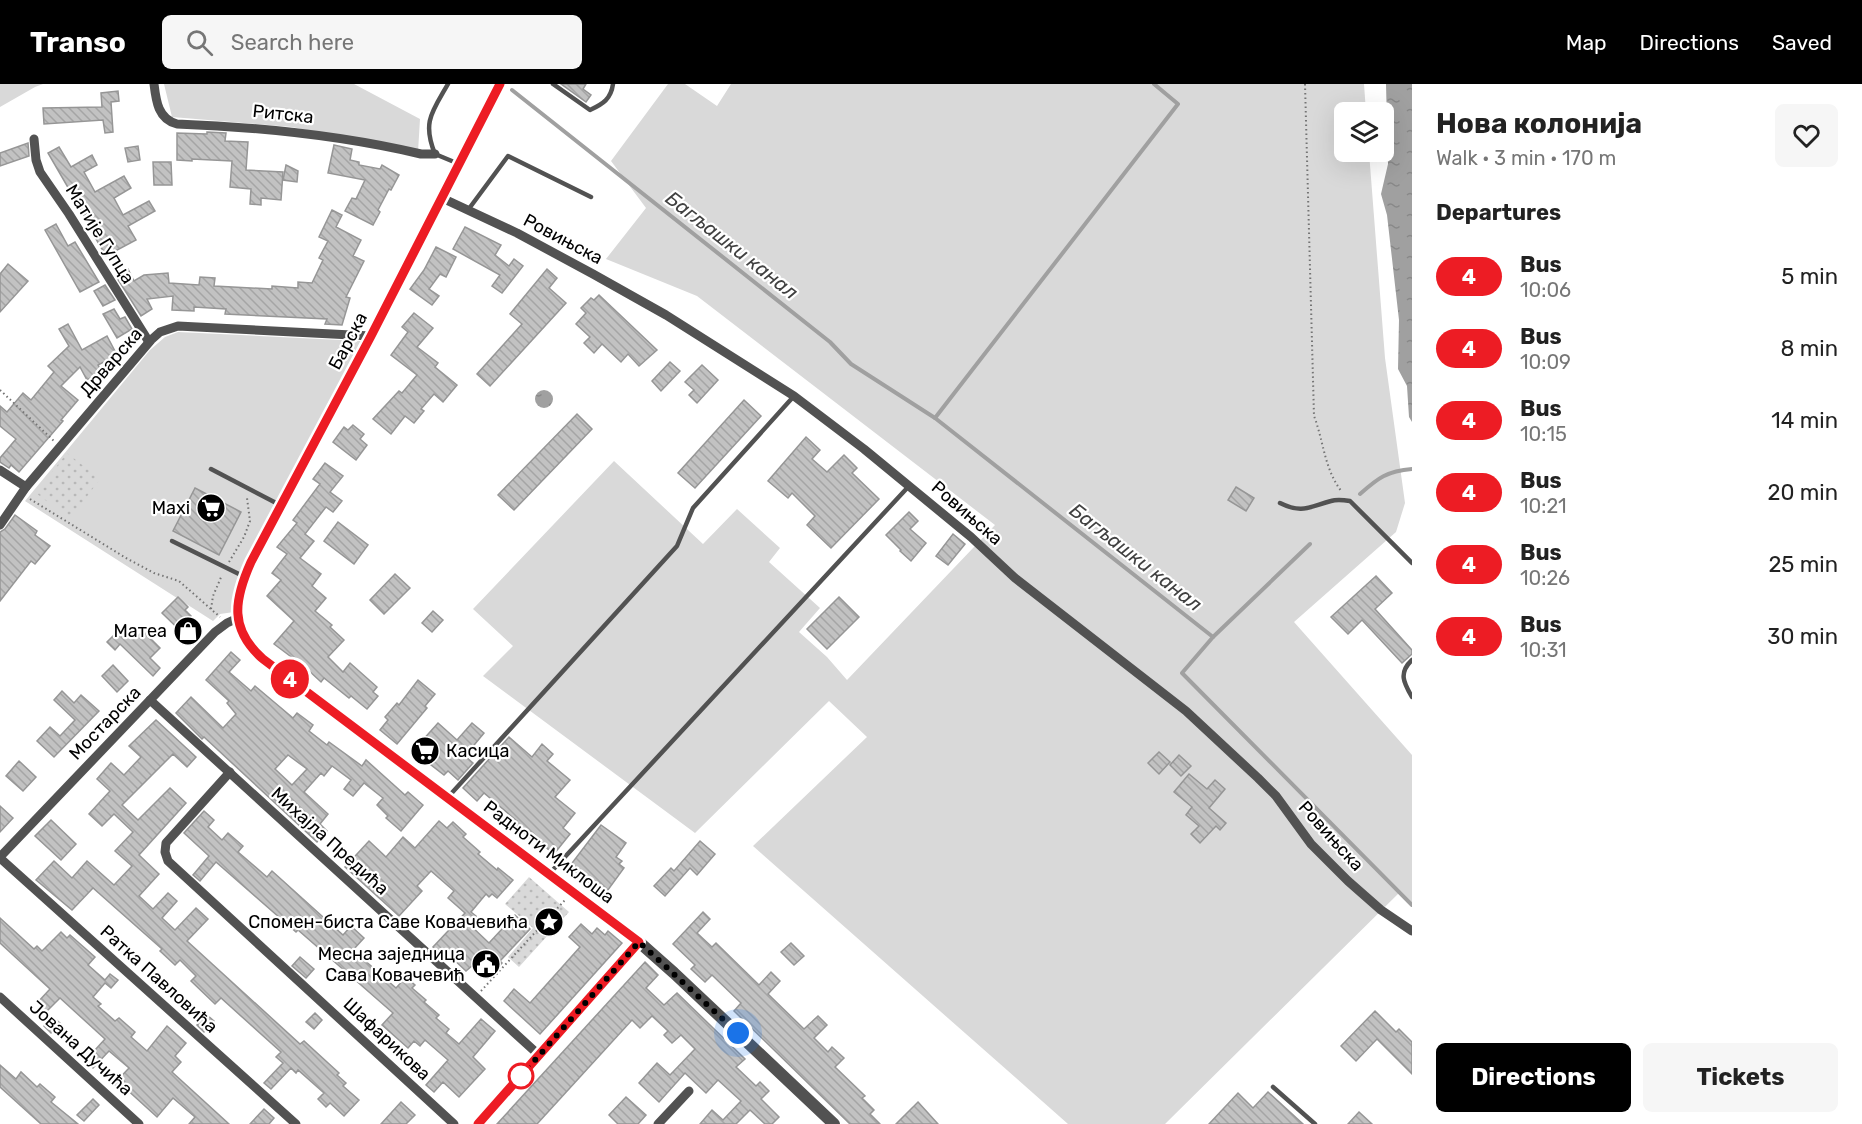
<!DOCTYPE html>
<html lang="en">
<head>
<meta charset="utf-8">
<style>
  :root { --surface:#fff; --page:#f6f6f6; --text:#222; --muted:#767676; --accent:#000 }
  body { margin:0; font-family:Rubik,sans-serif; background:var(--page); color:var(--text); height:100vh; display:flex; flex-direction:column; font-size:22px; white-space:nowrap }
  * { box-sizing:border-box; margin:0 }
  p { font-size:20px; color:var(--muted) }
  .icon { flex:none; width:33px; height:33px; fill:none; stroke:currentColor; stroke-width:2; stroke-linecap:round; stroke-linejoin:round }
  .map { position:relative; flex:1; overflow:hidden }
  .side { display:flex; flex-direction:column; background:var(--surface); width:450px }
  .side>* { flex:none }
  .badge { padding:0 12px; border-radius:20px; font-size:21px; line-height:39px }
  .buttons { position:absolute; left:1334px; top:18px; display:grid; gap:12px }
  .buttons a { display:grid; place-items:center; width:60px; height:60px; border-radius:9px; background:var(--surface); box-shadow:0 6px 24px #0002; font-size:30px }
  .you { position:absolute; width:30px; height:30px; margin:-15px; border:4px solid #fff; border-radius:50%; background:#1a73e8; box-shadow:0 0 0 9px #1a73e833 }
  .map>.badge { position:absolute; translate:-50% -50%; box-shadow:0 0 0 3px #fff }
  h2 { padding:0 24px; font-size:22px; line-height:54px }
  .round { display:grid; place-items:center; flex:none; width:63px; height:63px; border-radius:9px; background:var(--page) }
  .headline { display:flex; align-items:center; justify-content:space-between; height:102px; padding:0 24px }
  h1 { font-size:28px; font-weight:700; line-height:45px }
  .button { display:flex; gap:12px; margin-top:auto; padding:12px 24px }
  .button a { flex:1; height:69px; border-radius:9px; background:var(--accent); color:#fff; font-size:24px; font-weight:700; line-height:69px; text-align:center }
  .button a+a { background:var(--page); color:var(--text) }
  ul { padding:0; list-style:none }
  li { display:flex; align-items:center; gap:18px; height:72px; padding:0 24px }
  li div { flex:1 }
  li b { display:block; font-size:22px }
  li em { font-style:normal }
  li .badge { min-width:66px; font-weight:700; text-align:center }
  header { display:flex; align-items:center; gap:36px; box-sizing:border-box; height:84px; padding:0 30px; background:var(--accent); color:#fff }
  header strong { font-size:28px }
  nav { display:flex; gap:33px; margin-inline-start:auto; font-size:21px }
  .search { width:420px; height:54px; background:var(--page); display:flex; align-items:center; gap:15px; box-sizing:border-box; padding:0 21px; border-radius:9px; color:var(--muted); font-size:22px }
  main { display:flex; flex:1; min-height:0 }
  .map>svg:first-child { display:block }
  .grass { fill:#d9d9d9 }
  .park { fill:url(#park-dots) }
  .water { fill:url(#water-ripples) }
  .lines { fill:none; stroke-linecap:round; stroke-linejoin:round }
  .stream { stroke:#a0a0a0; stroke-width:4 }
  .building { fill:url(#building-back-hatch); stroke:#969696; stroke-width:1.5; fill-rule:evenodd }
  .path { stroke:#747474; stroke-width:2; stroke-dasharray:1.5 3; stroke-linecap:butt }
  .service { stroke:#525252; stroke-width:4.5 }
  .minor { stroke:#525252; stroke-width:9 }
  .tertiary { stroke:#525252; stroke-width:12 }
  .line-casing { stroke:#fff; stroke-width:14 }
  .line { stroke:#ed1c24; stroke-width:9 }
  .walk { stroke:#000; stroke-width:6; stroke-dasharray:0 10.8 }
  .stop-dot { fill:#fff; stroke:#ed1c24; stroke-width:3 }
  .labels { text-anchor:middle; stroke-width:4.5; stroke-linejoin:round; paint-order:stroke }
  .street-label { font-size:18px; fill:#000; stroke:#fff }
  .poi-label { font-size:18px; fill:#000; stroke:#fff; text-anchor:end }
  .water-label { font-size:20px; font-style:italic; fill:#414141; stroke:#fff }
</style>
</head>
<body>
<header>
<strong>Transo</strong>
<div class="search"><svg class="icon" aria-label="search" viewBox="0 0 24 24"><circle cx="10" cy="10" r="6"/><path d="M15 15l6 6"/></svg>Search here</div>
<nav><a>Map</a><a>Directions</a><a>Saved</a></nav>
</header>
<main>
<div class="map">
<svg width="1412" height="1040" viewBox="0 0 1412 1040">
  <defs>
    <pattern id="park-dots" width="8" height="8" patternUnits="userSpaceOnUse" patternTransform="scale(1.5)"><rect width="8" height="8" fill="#d9d9d9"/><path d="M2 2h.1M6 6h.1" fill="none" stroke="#b8b8b8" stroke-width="1.8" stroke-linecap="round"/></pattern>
    <pattern id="water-ripples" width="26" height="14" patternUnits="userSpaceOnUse" patternTransform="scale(1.5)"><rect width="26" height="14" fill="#a0a0a0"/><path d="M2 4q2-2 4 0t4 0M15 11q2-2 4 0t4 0" fill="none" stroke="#888"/></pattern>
    <pattern id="building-back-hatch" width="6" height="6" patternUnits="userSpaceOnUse" patternTransform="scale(1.5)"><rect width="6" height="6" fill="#c2c2c2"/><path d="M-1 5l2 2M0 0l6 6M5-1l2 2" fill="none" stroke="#a5a5a5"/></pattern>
  </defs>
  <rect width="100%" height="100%" fill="#fff"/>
  <!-- grass -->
  <g class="grass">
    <polygon points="0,0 43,0 35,3 0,23"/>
    <polygon points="164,0 354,0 420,35 418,68 292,43 172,33"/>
    <polygon points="668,0 685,0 717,22 731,0 1364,0 1366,28 1344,28 1344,68 1369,68 1385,274 1405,419 1396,448 1294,538 1412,671 1412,819 1400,808 1165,1040 1068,1040 753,762 867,653 829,617 695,749 483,592 513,562 473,525 614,377 703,460 737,425 780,464 769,478 820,524 799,548 827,573 847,596 995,441 697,212 606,175 646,124 611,77"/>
    <polygon points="178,248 361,257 248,477 234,528 220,530 213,537 25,417 150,266 165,253"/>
  </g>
  <!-- park -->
  <g class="park">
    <polygon points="67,369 100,395 70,435 36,409"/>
    <polygon points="529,793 569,828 519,883 508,873 533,844 505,820"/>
  </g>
  <!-- water -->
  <g class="water">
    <polygon points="1386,0 1412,0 1412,338 1409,333 1407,302 1398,285 1399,236 1387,131 1381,110 1388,80"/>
    <circle cx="544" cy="315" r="9"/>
  </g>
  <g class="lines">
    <!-- stream -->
    <g class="stream">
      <polyline points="512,6 830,258 851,280 935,334 1213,553 1310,460"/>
      <polyline points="935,334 1178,20 1154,0"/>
      <path d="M1360,410c18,-16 27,-23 52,-25"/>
      <polyline points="1213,553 1182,589 1412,821"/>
    </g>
  </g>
  <!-- building -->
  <g class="building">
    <polygon points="561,0 586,0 583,5 591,11 586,18"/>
    <polygon points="118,7 119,17 111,18 113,48 105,49 103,36 44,40 43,24 102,23 101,9"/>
    <polygon points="207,48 226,49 225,57 248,58 246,86 283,88 281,116 261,114 261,121 250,120 251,105 230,103 232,77 192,75 192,77 177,76 177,49 207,50"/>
    <polygon points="28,59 29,72 0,82 0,69"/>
    <polygon points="334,61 352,65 350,76 359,78 359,81 380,85 382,81 399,91 391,106 389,105 378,126 380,128 373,141 345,127 352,114 356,115 365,96 328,89"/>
    <polygon points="138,62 140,76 128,78 125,64"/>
    <polygon points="59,63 71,83 92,71 97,81 84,88 95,108 124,92 131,104 114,114 123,131 149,117 155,127 128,142 136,156 106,172 96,155 103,151 89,127 84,131 48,69"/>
    <polygon points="153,78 171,78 172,101 154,101"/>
    <polygon points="286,81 298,87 297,98 283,96"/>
    <polygon points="332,126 342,131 336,143 361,156 353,172 364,177 346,213 350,214 342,241 325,240 327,235 225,230 226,225 194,223 194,227 172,226 173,212 147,215 152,225 141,232 117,194 117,191 128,185 134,197 144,191 168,189 169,199 199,201 200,193 215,194 214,202 272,205 272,202 298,204 298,198 312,199 323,176 319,174 328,157 319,153"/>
    <polygon points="56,140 68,162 75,158 99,198 80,208 45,146"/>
    <polygon points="465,143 501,161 495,171 509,182 514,175 523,182 502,209 492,202 500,191 453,165"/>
    <polygon points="436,163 456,173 446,193 440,190 429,205 439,212 432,221 410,205 424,186"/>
    <polygon points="8,180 28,197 0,228 0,190"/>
    <polygon points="547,185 557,194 549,204 566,219 490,302 477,290 522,240 510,230"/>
    <polygon points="105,201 115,216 103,222 94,207"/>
    <polygon points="599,211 657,266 639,282 628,270 621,278 602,260 594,269 584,259 590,253 576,240 586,229 581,224 591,214 594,216"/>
    <polygon points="114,225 120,235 125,233 132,245 117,254 103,230"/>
    <polygon points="414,229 433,244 417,263 438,279 435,283 457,301 443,318 434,310 421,325 424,327 414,339 405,332 391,350 373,335 399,307 402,309 417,291 391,271 408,248 402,243"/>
    <polygon points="68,240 82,266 107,252 117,271 98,281 102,288 87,296 80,283 61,302 78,316 61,336 63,337 19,388 11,381 9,384 0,378 0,374 16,355 0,342 0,322 7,328 23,309 31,316 54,288 48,282 69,262 59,245"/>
    <polygon points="670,278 680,287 661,307 652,297"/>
    <polygon points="702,281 718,296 697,319 689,311 694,306 685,298"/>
    <polygon points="744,316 761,332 695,404 678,389"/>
    <polygon points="577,330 592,345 514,426 498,411"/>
    <polygon points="353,341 364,350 360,355 367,361 356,376 333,358 344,343 348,346"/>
    <polygon points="806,353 820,366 812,375 827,388 844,371 857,384 852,389 879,415 831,464 807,441 815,432 792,409 788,414 768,397"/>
    <polygon points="325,379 343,392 330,408 342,417 333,428 326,423 305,450 314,457 300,474 321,490 312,502 326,514 315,527 332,541 330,543 344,556 328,573 343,588 350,579 377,603 373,608 378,612 367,625 351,612 349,614 324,594 321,598 306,584 274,560 294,537 267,512 281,496 272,489 287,470 277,463 297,439 293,436 320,400 313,395"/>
    <polygon points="1236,403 1254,414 1246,427 1228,416"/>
    <polygon points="195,404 241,428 219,471 173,447"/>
    <polygon points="909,428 918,437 910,445 926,459 911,477 900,467 901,466 886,451"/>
    <polygon points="15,431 37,447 35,451 50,462 35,480 31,477 0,517 0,448 5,445"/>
    <polygon points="338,438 368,461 354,480 324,457"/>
    <polygon points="953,450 965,460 948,481 936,472"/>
    <polygon points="395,490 410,504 384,530 370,516"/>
    <polygon points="1376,492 1392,509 1375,525 1412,566 1412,570 1402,579 1362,536 1348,550 1331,533"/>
    <polygon points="178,513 188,523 185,526 191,532 185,538 195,547 189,555 162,529"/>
    <polygon points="839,513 859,533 827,565 807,545"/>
    <polygon points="433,527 443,536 432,548 422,539"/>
    <polygon points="124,541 137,553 143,547 160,564 150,574 160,584 153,592 120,560 115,566 107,558"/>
    <path d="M231,568l9,8 -11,12 22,19 4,-5 38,32 4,-5 16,12 -4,6 18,14 2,-3 33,24 4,-6 39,35 3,-3 15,13 -22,26 -15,-13 2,-2 -11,-11 6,-7 -19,-15 -11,13 -9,-7 7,-9 -19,-14 -8,10 -3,-3 -17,19 24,22 -8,10 7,7 -10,11 -113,-105 -2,2 -26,-26 15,-16 32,31 13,-14 -9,-11 2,-2 -23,-21zM288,671l19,14 -15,16 -17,-16z"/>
    <polygon points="113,581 128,597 117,608 102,592"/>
    <polygon points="418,596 435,610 425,622 427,624 397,660 380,646 388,636 385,633 397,619 399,621"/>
    <polygon points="62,607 74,619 81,611 99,627 54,673 37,657 50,643 60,652 75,636 54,616"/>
    <polygon points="156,636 196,673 187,683 173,670 122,721 138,736 170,704 186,719 139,771 159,790 139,812 153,825 168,809 177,817 162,834 175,846 196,824 208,835 187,857 300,960 304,957 339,989 337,991 346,999 343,1002 359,1016 344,1032 330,1019 326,1023 318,1015 324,1009 298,986 296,989 291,984 271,1005 264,999 283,979 276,973 281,968 221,914 215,920 191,897 196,892 180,876 175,881 160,867 162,865 93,804 72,826 36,796 54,777 72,794 87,777 114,801 132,782 115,767 133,748 114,730 102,742 89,730 110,707 97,695 111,679 124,691 141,673 129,662"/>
    <polygon points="438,639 457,656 472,639 484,649 465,672 473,679 458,696 448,687 444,691 413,667"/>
    <polygon points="509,653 532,673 542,660 553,670 547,677 570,696 555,713 575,729 563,744 570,750 554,770 534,754 532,756 514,741 517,737 484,709 477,717 463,704"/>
    <polygon points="1159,668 1170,678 1159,690 1148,679"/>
    <polygon points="1179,671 1191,682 1181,692 1170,681"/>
    <polygon points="19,677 36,693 23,707 6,692"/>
    <polygon points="1189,690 1207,705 1215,696 1225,705 1209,724 1226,739 1220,746 1216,742 1200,759 1191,750 1199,742 1186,731 1192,723 1174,708"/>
    <polygon points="0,722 13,734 0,748"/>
    <polygon points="204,727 214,736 208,743 222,756 228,749 243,762 238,768 267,793 272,787 343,851 351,842 364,854 353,866 396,904 406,893 415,901 412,904 426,916 424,918 439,931 436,934 449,945 446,949 459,960 481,935 495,947 473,973 485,985 459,1013 443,998 434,1008 426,1001 448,976 425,956 420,962 414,957 408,964 382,941 393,929 298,846 296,848 216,778 200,797 193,791 209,772 184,749"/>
    <polygon points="51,736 76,760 61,776 35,752"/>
    <polygon points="439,737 447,744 453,738 466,750 463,753 480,768 478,770 497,786 498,784 513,796 497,814 492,810 489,813 486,810 471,828 476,832 469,840 489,859 515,831 530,845 500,877 502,879 487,894 473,881 466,887 450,872 447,876 433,863 465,829 448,814 454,807 431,787 417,802 422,807 399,832 345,783 369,757 386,773 403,753 415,764"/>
    <polygon points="601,741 626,759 616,773 622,777 619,780 624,784 605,810 569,783"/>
    <polygon points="700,757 715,770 697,791 690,784 665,812 654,802 671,784 674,787"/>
    <polygon points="703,828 710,835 697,849 712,863 716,859 759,901 771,888 780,897 768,910 804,945 818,932 827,941 814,954 828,968 832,963 844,974 835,983 865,1012 862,1014 874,1026 870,1030 880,1040 850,1040 734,927 741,919 712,891 705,898 691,885 695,881 673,860"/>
    <polygon points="0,834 34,865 37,862 42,867 61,848 67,854 70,851 95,873 88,881 105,896 110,890 118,896 111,904 105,899 93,913 101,920 98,922 115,937 119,934 135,948 131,953 147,967 167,942 186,959 175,972 181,978 172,988 229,1040 189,1040 195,1033 173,1014 157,1033 124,1003 121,1006 114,1000 129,984 109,967 93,984 85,977 105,955 60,914 46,928 37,919 50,905 0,859"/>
    <polygon points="581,840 592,850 597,844 605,851 608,847 622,859 540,950 504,917 514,905 530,919 580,863 569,853"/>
    <polygon points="791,859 804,872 794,881 781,868"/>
    <polygon points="300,873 314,885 306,894 292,882"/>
    <polygon points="645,878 658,891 646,904 664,921 677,909 745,975 736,983 756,1002 760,998 769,1007 761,1015 779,1033 772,1040 765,1040 750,1026 736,1040 700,1040 712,1026 723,1036 741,1017 718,996 706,1009 685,989 659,1018 639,999 657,979 670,991 695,965 681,951 672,959 664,951 668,947 652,932 640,944 632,936 537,1040 497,1040"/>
    <polygon points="1375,927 1396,948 1399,945 1412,958 1412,990 1377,955 1356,977 1341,962"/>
    <polygon points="315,929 322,936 314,945 306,938"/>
    <polygon points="207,931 214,937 204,948 197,941"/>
    <polygon points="53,933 60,939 51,949 44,942"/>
    <polygon points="0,981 16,995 21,988 37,1003 40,1000 55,1013 51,1018 78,1040 41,1040 0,1003"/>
    <polygon points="1268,1008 1303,1040 1209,1040 1238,1009 1253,1024"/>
    <polygon points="626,1013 646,1031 638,1040 618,1040 609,1031"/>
    <polygon points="93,1015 99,1021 84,1037 77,1031"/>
    <polygon points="401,1018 415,1031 406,1040 381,1040"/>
    <polygon points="918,1018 938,1040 896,1040"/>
    <polygon points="264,1025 274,1034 269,1040 250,1040"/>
    <polygon points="1359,1028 1372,1040 1348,1040"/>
  </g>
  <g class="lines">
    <!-- path -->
    <g class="path">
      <path d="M1305,0l9,332c10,26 10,53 28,76"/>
      <polyline points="0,306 54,357"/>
      <polyline points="30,415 126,474 154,489 179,497 220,533"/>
      <polyline points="229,478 244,453 250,437 247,414"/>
      <polyline points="211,525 213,512 222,491"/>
      <polyline points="481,907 565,816"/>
    </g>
    <!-- service -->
    <g class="service">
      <path d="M448,0c-16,28 -26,38 -13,70l24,10"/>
      <path d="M553,0l37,26c13,-6 21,-11 23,-26"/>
      <polyline points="468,126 508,72 591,113"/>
      <polyline points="211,385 280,421"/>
      <path d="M1280,419c22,11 29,4 51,-2 6,-2 13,-1 19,0l62,62"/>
      <polyline points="172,457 245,493"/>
      <path d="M1412,576c-14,13 -8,23 0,37"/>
      <polyline points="449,712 677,462 693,424 794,312"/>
      <polyline points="550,789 909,402"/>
      <polyline points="1273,1003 1315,1040"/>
    </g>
    <!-- minor -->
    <g class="minor">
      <path d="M154,0c2,17 4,35 23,40 84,3 163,11 244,30h14"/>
      <polyline points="34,55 36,76 40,88 69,130 149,258"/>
      <polyline points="442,114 517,149 593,190 666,231 794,312 864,365 971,453 1015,494 1186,627 1258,694 1276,712 1311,760 1348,797 1381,826 1412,847"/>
      <polyline points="0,386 26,403"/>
      <polyline points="0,441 26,403 151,256 160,248 178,242 371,252"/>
      <polyline points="150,616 540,972"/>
      <polyline points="230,688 166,759 165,768 168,777 454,1040"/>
      <polyline points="0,773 215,548 227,539 238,534"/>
      <polyline points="0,774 296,1040"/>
      <polyline points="0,913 139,1040"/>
      <polyline points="478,1040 639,858"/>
      <polyline points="658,1040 689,1007"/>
    </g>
    <!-- tertiary -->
    <path class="tertiary" d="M500,0l-129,252 -120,226c-17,40 -22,65 12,97l376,283 35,31 160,151"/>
  </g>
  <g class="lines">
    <!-- line casing -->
    <g class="line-casing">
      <path id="line" d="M478,1040l161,-182 -376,-283c-34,-30 -29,-59 -12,-97l120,-226 129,-252"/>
    </g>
    <!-- line -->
    <use href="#line" class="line"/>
    <!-- walk -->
    <polyline class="walk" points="521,992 639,858 738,949"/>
  </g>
  <!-- icons -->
  <defs>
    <g id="supermarket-disc" transform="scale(1.5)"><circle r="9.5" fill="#000" stroke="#fff"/><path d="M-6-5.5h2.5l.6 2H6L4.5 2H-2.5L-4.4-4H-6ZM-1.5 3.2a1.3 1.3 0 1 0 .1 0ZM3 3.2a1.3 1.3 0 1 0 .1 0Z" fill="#fff"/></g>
    <g id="shop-disc" transform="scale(1.5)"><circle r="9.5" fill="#000" stroke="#fff"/><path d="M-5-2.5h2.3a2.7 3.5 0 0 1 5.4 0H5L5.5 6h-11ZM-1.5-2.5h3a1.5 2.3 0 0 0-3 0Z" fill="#fff"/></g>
    <g id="sight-disc" transform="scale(1.5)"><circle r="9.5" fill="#000" stroke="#fff"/><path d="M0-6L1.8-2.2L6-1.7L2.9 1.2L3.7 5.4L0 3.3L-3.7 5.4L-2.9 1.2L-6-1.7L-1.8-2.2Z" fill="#fff"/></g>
    <g id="civic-disc" transform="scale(1.5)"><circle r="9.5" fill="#000" stroke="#fff"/><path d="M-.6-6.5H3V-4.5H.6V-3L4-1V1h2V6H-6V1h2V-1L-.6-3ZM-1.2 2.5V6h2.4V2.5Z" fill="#fff"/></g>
  </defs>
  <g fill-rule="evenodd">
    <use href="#supermarket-disc" x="211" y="424"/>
    <use href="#shop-disc" x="188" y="547"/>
    <use href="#supermarket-disc" x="425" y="667"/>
    <use href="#sight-disc" x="549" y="838"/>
    <use href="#civic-disc" x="486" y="880"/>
  </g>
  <!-- markers -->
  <circle class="stop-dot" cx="521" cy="992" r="12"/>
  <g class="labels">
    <!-- street labels -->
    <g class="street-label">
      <text transform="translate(283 30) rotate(6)" y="6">Ритска</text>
      <text transform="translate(100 150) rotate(58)" y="6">Матије Гупца</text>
      <text transform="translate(563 155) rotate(28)" y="6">Ровињска</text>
      <text transform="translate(348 257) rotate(-62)" y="6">Барска</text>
      <text transform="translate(111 278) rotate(-49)" y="6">Дрварска</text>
      <text transform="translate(967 429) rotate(41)" y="6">Ровињска</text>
      <text transform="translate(105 639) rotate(-46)" y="6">Мостарска</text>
      <text transform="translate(1331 752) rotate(48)" y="6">Ровињска</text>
      <text transform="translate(330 757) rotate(42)" y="6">Михајла Предића</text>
      <text transform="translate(549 768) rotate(37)" y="6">Радноти Миклоша</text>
      <text transform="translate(159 895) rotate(42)" y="6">Ратка Павловића</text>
      <text transform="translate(387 955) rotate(43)" y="6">Шафарикова</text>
      <text transform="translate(81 964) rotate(42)" y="6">Јована Дучића</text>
    </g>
    <!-- poi labels -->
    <g class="poi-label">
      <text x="190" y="430">Maxi</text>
      <text x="167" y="553">Матеа</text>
      <text x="446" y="673" text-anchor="start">Касица</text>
      <text x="528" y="844">Спомен-биста Саве Ковачевића</text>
      <text x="465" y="876">Месна заједница<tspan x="465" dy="21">Сава Ковачевић</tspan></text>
    </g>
    <!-- water labels -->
    <g class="water-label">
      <text transform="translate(732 161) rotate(38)" y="7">Багљашки канал</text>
      <text transform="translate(1136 473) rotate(38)" y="7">Багљашки канал</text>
    </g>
  </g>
</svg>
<div class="buttons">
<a><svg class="icon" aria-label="layers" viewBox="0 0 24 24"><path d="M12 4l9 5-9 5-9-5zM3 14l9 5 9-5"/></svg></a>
</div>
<div class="you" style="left:738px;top:949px"></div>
<b class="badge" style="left:290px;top:595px;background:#ed1c24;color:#fff">4</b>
</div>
<section class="side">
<div class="headline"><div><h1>Нова колонија</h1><p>Walk · 3 min · 170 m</p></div><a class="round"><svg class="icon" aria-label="heart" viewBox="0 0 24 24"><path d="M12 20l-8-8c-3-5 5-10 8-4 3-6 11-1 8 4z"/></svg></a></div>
<h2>Departures</h2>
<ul>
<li><span class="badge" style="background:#ed1c24;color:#fff">4</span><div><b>Bus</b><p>10:06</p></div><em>5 min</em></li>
<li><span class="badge" style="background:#ed1c24;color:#fff">4</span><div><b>Bus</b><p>10:09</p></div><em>8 min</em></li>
<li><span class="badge" style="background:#ed1c24;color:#fff">4</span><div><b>Bus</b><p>10:15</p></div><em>14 min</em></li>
<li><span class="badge" style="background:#ed1c24;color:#fff">4</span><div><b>Bus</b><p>10:21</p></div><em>20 min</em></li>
<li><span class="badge" style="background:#ed1c24;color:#fff">4</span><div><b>Bus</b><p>10:26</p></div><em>25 min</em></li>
<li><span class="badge" style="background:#ed1c24;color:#fff">4</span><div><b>Bus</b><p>10:31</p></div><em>30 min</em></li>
</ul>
<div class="button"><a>Directions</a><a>Tickets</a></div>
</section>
</main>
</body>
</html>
